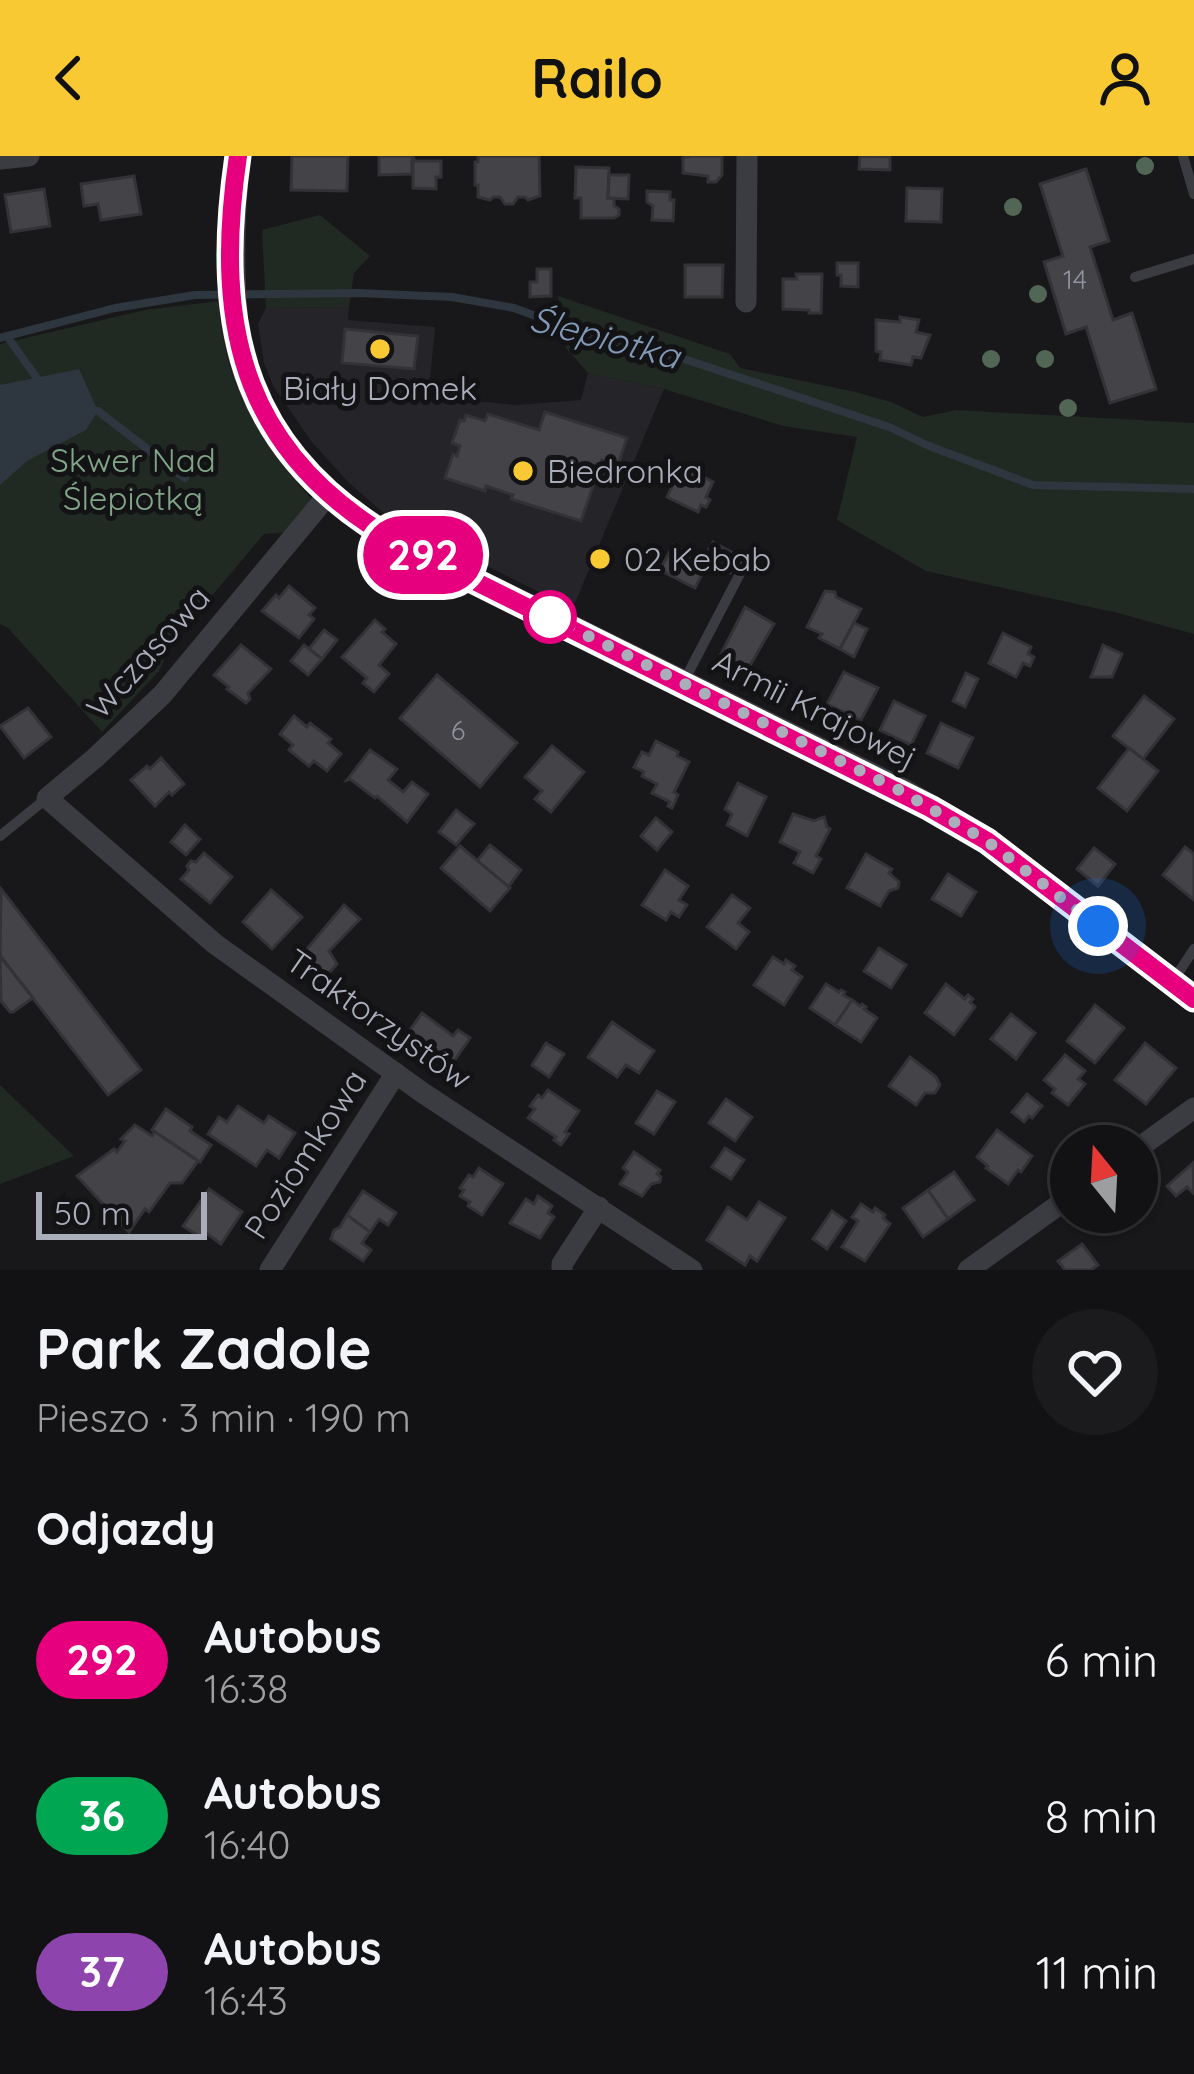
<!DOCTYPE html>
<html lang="pl">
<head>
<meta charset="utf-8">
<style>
  :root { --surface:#121214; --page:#1b1b1d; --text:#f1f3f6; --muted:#9c9ea0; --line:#313234; --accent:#f8c933 }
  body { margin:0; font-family:Quicksand,sans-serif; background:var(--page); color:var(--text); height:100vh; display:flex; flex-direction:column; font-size:45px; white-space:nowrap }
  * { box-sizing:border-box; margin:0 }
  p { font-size:39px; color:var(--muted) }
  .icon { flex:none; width:66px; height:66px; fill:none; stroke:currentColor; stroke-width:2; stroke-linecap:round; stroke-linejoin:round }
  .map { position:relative; height:1114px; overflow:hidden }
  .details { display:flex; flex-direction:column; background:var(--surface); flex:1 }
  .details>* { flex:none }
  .badge { padding:0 24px; border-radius:39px; font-size:42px; line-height:78px }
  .needle { width:78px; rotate:342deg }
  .tools { position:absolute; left:1050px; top:969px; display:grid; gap:24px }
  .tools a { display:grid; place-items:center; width:108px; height:108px; border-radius:50%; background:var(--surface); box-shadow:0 3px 9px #0004,0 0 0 3px var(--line); font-size:60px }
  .scale { position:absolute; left:36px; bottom:30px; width:171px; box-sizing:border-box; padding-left:12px; border:6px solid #aaaebb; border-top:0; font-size:33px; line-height:42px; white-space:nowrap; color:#aaaebb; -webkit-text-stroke:9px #131316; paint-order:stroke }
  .you { position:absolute; width:60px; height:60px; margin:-30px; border:9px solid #fff; border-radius:50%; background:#1a73e8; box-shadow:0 0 0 18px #1a73e833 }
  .map>.badge { position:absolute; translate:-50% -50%; box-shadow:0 0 0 6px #fff }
  h2 { padding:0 36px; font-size:45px; line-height:108px }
  .round { display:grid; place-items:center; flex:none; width:126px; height:126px; border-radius:63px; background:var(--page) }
  .overview { display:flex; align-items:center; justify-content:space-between; height:204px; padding:0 36px }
  h1 { font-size:57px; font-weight:800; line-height:90px }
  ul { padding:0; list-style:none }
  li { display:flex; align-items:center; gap:36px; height:156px; padding:0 36px }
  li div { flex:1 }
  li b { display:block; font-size:45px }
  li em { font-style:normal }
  li .badge { min-width:132px; font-weight:700; text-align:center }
  header { display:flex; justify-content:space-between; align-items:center; height:156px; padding:0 36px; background:var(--accent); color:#111; font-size:54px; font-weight:800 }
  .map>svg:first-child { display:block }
  .built { fill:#252428 }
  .green { fill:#202922 }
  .water { fill:#2e363f }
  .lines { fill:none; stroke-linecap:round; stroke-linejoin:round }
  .stream { stroke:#2e363f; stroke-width:8 }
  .building { fill:#434348; stroke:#333237; stroke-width:3 }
  .service { stroke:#3b3b42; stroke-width:10 }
  .minor { stroke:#3b3b42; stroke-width:21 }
  .tertiary { stroke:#3b3b42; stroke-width:27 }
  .tree { fill:#526656 }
  .line-casing { stroke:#fff; stroke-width:27 }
  .line { stroke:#e6007e; stroke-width:18 }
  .walk { stroke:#aaaebb; stroke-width:12; stroke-dasharray:0 21.6 }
  .poi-dot { fill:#f8c933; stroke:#131316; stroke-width:4.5 }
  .stop-dot { fill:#fff; stroke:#e6007e; stroke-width:6 }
  .labels { text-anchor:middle; stroke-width:10; stroke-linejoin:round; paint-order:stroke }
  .number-label { font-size:27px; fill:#90939e }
  .poi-label { font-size:33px; fill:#aaaebb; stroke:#131316; text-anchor:start }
  .park-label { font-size:33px; fill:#81a687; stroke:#131316 }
  .street-label { font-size:33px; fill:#aaaebb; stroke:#131316 }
  .water-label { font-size:36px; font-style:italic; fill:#8198b6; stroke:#131316 }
</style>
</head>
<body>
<header><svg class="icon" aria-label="back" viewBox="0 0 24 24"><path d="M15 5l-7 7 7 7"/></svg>Railo<svg class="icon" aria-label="person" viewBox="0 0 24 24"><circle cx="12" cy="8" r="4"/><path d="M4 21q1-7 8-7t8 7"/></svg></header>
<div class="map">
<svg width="1194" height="1114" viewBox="0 0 1194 1114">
  <rect width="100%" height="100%" fill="#18181b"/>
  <!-- built -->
  <polygon class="built" points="349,151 348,164 435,171 429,235 448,248 486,246 516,249 581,244 588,217 664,233 575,447 543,438 387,360 348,326 311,285 274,231 264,207 258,168 266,152"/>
  <!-- green -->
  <g class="green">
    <polygon points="320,59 370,100 354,117 349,151 266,152 262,74"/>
    <polygon points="558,140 730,198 740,212 856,236 891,246 923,261 956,254 1194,267 1194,478 1118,457 926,415 837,364 857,281 783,270 664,233 588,217 566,192"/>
    <path d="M219,145c4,84 39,137 93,199l-24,32 -24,2 -92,109 -13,28 -57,61 -94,-104 -8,-4v-280l145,-34z"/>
    <polygon points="0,929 74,1000 0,1028"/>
  </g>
  <!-- water -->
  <polygon class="water" points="79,213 98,255 86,274 27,305 0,329 0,229"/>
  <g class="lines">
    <!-- stream -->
    <g class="stream">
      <polyline points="7,180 36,221"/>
      <polyline points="0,182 115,152 195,139 358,137 452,141 514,152 555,167 630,185 889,271 929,290 1033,329 1194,333"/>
      <polyline points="98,255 185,322"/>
    </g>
  </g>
  <!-- building -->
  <g class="building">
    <polygon points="292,0 348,0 347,35 291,34"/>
    <polygon points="379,0 412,0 412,18 379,19"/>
    <polygon points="478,0 539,0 540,40 528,44 525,41 518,41 513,48 505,48 500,41 493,41 490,44 478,41 478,29 475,29 475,6 478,6"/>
    <polygon points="691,0 722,0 722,19 716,26 708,26 708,20 683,17 683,2"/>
    <polygon points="860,0 890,1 890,14 859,13"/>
    <polygon points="413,1 415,5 441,5 441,21 436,21 436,33 413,32"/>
    <polygon points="576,11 609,12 608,42 614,42 614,50 619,53 619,59 614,62 581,62 581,42 575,42"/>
    <polygon points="1086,13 1109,85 1090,91 1113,164 1132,157 1156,233 1110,247 1086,171 1066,178 1044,106 1063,100 1040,28"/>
    <polygon points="609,19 629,19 628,43 608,42"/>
    <polygon points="134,20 141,58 101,64 98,48 84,50 81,28"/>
    <polygon points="907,32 942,33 941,66 906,65"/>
    <polygon points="44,33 50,70 11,76 5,39"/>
    <polygon points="647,35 670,36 670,44 674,44 673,65 652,64 653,50 647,46"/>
    <polygon points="837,107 858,107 858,131 841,130 841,119 837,119"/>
    <polygon points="685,109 723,109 722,141 685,141"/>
    <polygon points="537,113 551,113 551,140 530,141 530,126 537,126"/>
    <polygon points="796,118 822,118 821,157 809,157 809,154 783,153 783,123 797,123"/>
    <polygon points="900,161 919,164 916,176 930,179 921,202 913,201 911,209 880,204 881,196 876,195 876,164 900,166"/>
    <polygon points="345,173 418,180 414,213 342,207"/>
    <polygon points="545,256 627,282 618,309 602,304 581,365 511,343 513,339 486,330 485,335 445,322 453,298 457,300 460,290 452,287 460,264 464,265 466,259 485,265 488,258 539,274"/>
    <polygon points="682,310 713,326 706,341 710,344 706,351 701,349 698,356 667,341"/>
    <polygon points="713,386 739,400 730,417 721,412 725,404 708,395"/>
    <polygon points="673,389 701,404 700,406 706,410 695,432 660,414"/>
    <polygon points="289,430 315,452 309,459 314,463 299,482 262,455 276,439 279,442"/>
    <polygon points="825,435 835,436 836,441 861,453 840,493 819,482 822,478 807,471"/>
    <polygon points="745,451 774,468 748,513 721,498"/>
    <polygon points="375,464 385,473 382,476 396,488 379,509 389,518 374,536 363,527 367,522 342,501"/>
    <polygon points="854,467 867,473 854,501 840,493"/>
    <polygon points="324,474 337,484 322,503 309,493"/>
    <polygon points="1003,477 1031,491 1028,498 1034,501 1030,510 1023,507 1016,521 989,507"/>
    <polygon points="241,489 271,513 248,537 250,543 246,547 227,533 229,531 214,519"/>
    <polygon points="304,489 322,503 308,519 291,505"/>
    <polygon points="1103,489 1122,498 1112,521 1091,521"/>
    <polygon points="844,516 878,532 861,564 827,548"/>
    <polygon points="966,517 978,523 965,551 953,545"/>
    <polygon points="437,519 517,587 480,631 400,562"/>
    <polygon points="1144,540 1174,563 1143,603 1113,580"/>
    <polygon points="894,545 925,560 911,589 880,574"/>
    <polygon points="28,552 51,581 24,602 0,570"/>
    <polygon points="294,560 307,571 310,567 331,583 328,587 341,598 327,615 314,605 309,610 289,594 293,589 280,578"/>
    <polygon points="941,567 973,582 958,612 927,597"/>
    <polygon points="656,585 678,596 677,600 689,606 674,636 678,639 672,652 668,650 670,646 652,637 657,628 642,620 644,616 634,611 642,596 649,599"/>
    <polygon points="552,590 584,616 551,656 535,643 542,635 525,621"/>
    <polygon points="1129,592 1158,615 1127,655 1098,632"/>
    <polygon points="370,594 397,613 388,624 403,636 412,626 428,638 407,666 377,640 375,642 350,623 347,624"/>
    <polygon points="161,602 184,628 172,639 169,636 155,650 131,624 147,610 150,613"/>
    <polygon points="738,627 766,641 747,680 727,669 732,658 725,653"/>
    <polygon points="456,654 474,668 456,689 439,676"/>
    <polygon points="793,658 814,665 824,661 827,671 830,673 816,700 821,703 813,717 794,707 800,696 780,686"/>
    <polygon points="656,662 672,676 657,694 641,680"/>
    <polygon points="185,669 200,683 186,699 171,686"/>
    <polygon points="490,689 521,714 508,731 477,705"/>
    <polygon points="460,690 510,732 490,755 441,712"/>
    <polygon points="1185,691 1194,698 1194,744 1163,719"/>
    <polygon points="1094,692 1115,708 1098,730 1077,713"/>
    <polygon points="204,697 232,721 210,747 181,723 189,714 187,710 191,705 196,706"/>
    <polygon points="866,698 892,713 889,717 899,726 898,732 889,735 880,750 847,732"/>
    <polygon points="665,714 688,730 679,744 687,749 679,761 671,756 666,764 642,749"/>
    <polygon points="948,718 976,736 961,760 932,743"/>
    <polygon points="1,733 141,914 108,939 0,800"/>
    <polygon points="271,734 302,761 272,793 243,766"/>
    <polygon points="732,739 750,752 738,767 749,776 736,793 707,771"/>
    <polygon points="344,749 360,763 329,795 337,808 323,824 312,810 306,817 295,807"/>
    <polygon points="879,792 906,809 891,832 864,815"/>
    <polygon points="0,800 33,842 13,856 10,856 1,845"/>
    <polygon points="773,801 784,808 786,804 795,810 792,814 802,821 784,849 754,829"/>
    <polygon points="826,828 839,836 841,834 845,836 843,839 852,844 835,869 810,852"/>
    <polygon points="946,828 965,843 968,839 973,843 970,846 975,851 954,879 925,857"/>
    <polygon points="852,844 860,850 862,848 866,851 864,853 877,862 861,886 835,869"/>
    <polygon points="1095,849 1124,872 1095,907 1067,885"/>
    <polygon points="422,857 453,880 458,874 470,882 450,911 409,886 415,878 410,874"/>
    <polygon points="1011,858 1035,877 1016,903 991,883"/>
    <polygon points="612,866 654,895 639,917 626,909 617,921 588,901"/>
    <polygon points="546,887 564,898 549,921 532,909"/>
    <polygon points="1145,887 1176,912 1146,948 1115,924"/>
    <polygon points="1065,899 1085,915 1078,923 1085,928 1068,949 1052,937 1055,933 1044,924"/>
    <polygon points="910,901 936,921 940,929 935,937 925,937 916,949 889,930"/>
    <polygon points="548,934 579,955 565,976 569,978 561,989 554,984 556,981 528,962 535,953 530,950 538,939 542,942"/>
    <polygon points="657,935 675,946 654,978 636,967"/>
    <polygon points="1027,938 1042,950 1032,962 1029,960 1024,966 1012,956"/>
    <polygon points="726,943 752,961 735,985 709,967"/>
    <polygon points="238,950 264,967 269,960 295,977 279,1002 267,994 256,1010 208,978 219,961 227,966"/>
    <polygon points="166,953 192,971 190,975 211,989 200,1006 152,974"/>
    <polygon points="135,969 152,980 155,976 198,1005 182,1027 170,1027 149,1056 145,1053 129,1076 77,1020 114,993 117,996 125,985 121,983"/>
    <polygon points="997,974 1032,1000 1021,1016 1018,1014 1008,1028 986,1012 988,1010 977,1001"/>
    <polygon points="725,992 744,1004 731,1023 712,1011"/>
    <polygon points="634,996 660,1014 657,1018 661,1021 660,1026 651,1028 642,1040 620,1028 628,1016 623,1012"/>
    <polygon points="1193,1007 1194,1038 1187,1031 1176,1040 1167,1030"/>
    <polygon points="479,1012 503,1028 482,1059 468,1050 470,1046 460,1040 464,1034 460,1032 469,1019 473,1021"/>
    <polygon points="954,1016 974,1044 948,1063 928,1034"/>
    <polygon points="209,1033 242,1056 221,1088 206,1077 202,1082 183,1070"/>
    <polygon points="928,1034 948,1063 923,1081 903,1052"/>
    <polygon points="363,1035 396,1057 388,1069 379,1063 370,1076 347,1059"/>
    <polygon points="538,1040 552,1050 548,1057 554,1061 540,1082 510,1067 526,1043 534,1048"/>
    <polygon points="759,1046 785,1062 757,1105 750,1100 745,1109 707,1084 728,1051 747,1064"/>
    <polygon points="861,1048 873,1056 875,1052 885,1059 883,1062 890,1068 865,1105 842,1091 858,1065 852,1061"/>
    <polygon points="832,1055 846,1065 827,1093 813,1083"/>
    <polygon points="347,1059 370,1076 362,1087 371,1094 363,1105 331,1083 334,1074 340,1071"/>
    <polygon points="1082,1088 1098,1109 1091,1114 1065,1114 1058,1105"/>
  </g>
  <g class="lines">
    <!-- service -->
    <g class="service">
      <polyline points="1183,0 1194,38"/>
      <polyline points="1135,121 1194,103"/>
      <polyline points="683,527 745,408"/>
      <polyline points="0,680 47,642"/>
      <polyline points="1173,825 1194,793"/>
    </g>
    <!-- minor -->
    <g class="minor">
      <polyline points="0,3 29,0"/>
      <polyline points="746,146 747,0"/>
      <polyline points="328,339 162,539 95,602 47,642 215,788 423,937 692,1114"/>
      <polyline points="1137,993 1194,952"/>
      <polyline points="270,1114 396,917"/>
      <polyline points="562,1114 562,1108 599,1051"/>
      <polyline points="968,1114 1071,1040"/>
    </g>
    <!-- tertiary -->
    <path class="tertiary" d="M238,0c-6,40 -7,79 -6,120 1,18 1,37 4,55 18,102 84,169 172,217l491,242 88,51 207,158"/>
  </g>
  <!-- trees -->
  <g class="tree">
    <circle cx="1145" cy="10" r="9"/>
    <circle cx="1013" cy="51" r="9"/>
    <circle cx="1038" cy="138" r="9"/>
    <circle cx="991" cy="203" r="9"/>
    <circle cx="1045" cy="203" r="9"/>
    <circle cx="1068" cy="252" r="9"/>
  </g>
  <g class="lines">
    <!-- line casing -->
    <g class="line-casing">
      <path id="line" d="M238,0c-26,175 6,304 170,392l522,260 57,33 207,158"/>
    </g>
    <!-- line -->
    <use href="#line" class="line"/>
    <!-- walk -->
    <polyline class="walk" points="550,461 899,634 987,685 1098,770"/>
  </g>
  <!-- markers -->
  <g class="poi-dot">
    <circle cx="380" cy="193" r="12"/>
    <circle cx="523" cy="315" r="12"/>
    <circle cx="600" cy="403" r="12"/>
  </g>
  <circle class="stop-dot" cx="550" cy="461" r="24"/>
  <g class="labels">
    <!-- number labels -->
    <g class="number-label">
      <text x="1075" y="133">14</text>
      <text x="458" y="584">6</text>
    </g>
    <!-- poi labels -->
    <g class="poi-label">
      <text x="380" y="244" text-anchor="middle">Biały Domek</text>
      <text x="547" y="327">Biedronka</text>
      <text x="624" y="415">02 Kebab</text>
    </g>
    <!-- park labels -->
    <g class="park-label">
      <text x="133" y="316">Skwer Nad<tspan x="133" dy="38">Ślepiotką</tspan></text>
    </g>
    <!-- street labels -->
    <g class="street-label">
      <text transform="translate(148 496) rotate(-48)" y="12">Wczasowa</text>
      <text transform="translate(815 553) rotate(27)" y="12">Armii Krajowej</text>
      <text transform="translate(379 863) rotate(35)" y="12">Traktorzystów</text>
      <text transform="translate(305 998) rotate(-57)" y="12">Poziomkowa</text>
    </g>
    <!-- water labels -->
    <g class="water-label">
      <text transform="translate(605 181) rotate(15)" y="13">Ślepiotka</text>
    </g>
  </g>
</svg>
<div class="tools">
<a><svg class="needle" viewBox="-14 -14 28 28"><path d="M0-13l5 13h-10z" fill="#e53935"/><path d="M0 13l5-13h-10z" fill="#9c9ea0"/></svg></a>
</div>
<div class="scale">50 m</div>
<div class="you" style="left:1098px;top:770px"></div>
<b class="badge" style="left:423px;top:399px;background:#e6007e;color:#fff">292</b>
</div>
<section class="details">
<div class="overview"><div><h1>Park Zadole</h1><p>Pieszo · 3 min · 190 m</p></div><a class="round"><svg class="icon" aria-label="heart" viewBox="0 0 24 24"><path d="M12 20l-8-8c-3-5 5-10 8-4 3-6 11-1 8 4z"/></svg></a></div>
<h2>Odjazdy</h2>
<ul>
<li><span class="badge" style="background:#e6007e;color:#fff">292</span><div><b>Autobus</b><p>16:38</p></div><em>6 min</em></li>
<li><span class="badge" style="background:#00a651;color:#fff">36</span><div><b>Autobus</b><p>16:40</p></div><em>8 min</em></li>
<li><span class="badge" style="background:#8e44ad;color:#fff">37</span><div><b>Autobus</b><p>16:43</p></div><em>11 min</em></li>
</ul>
</section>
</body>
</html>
